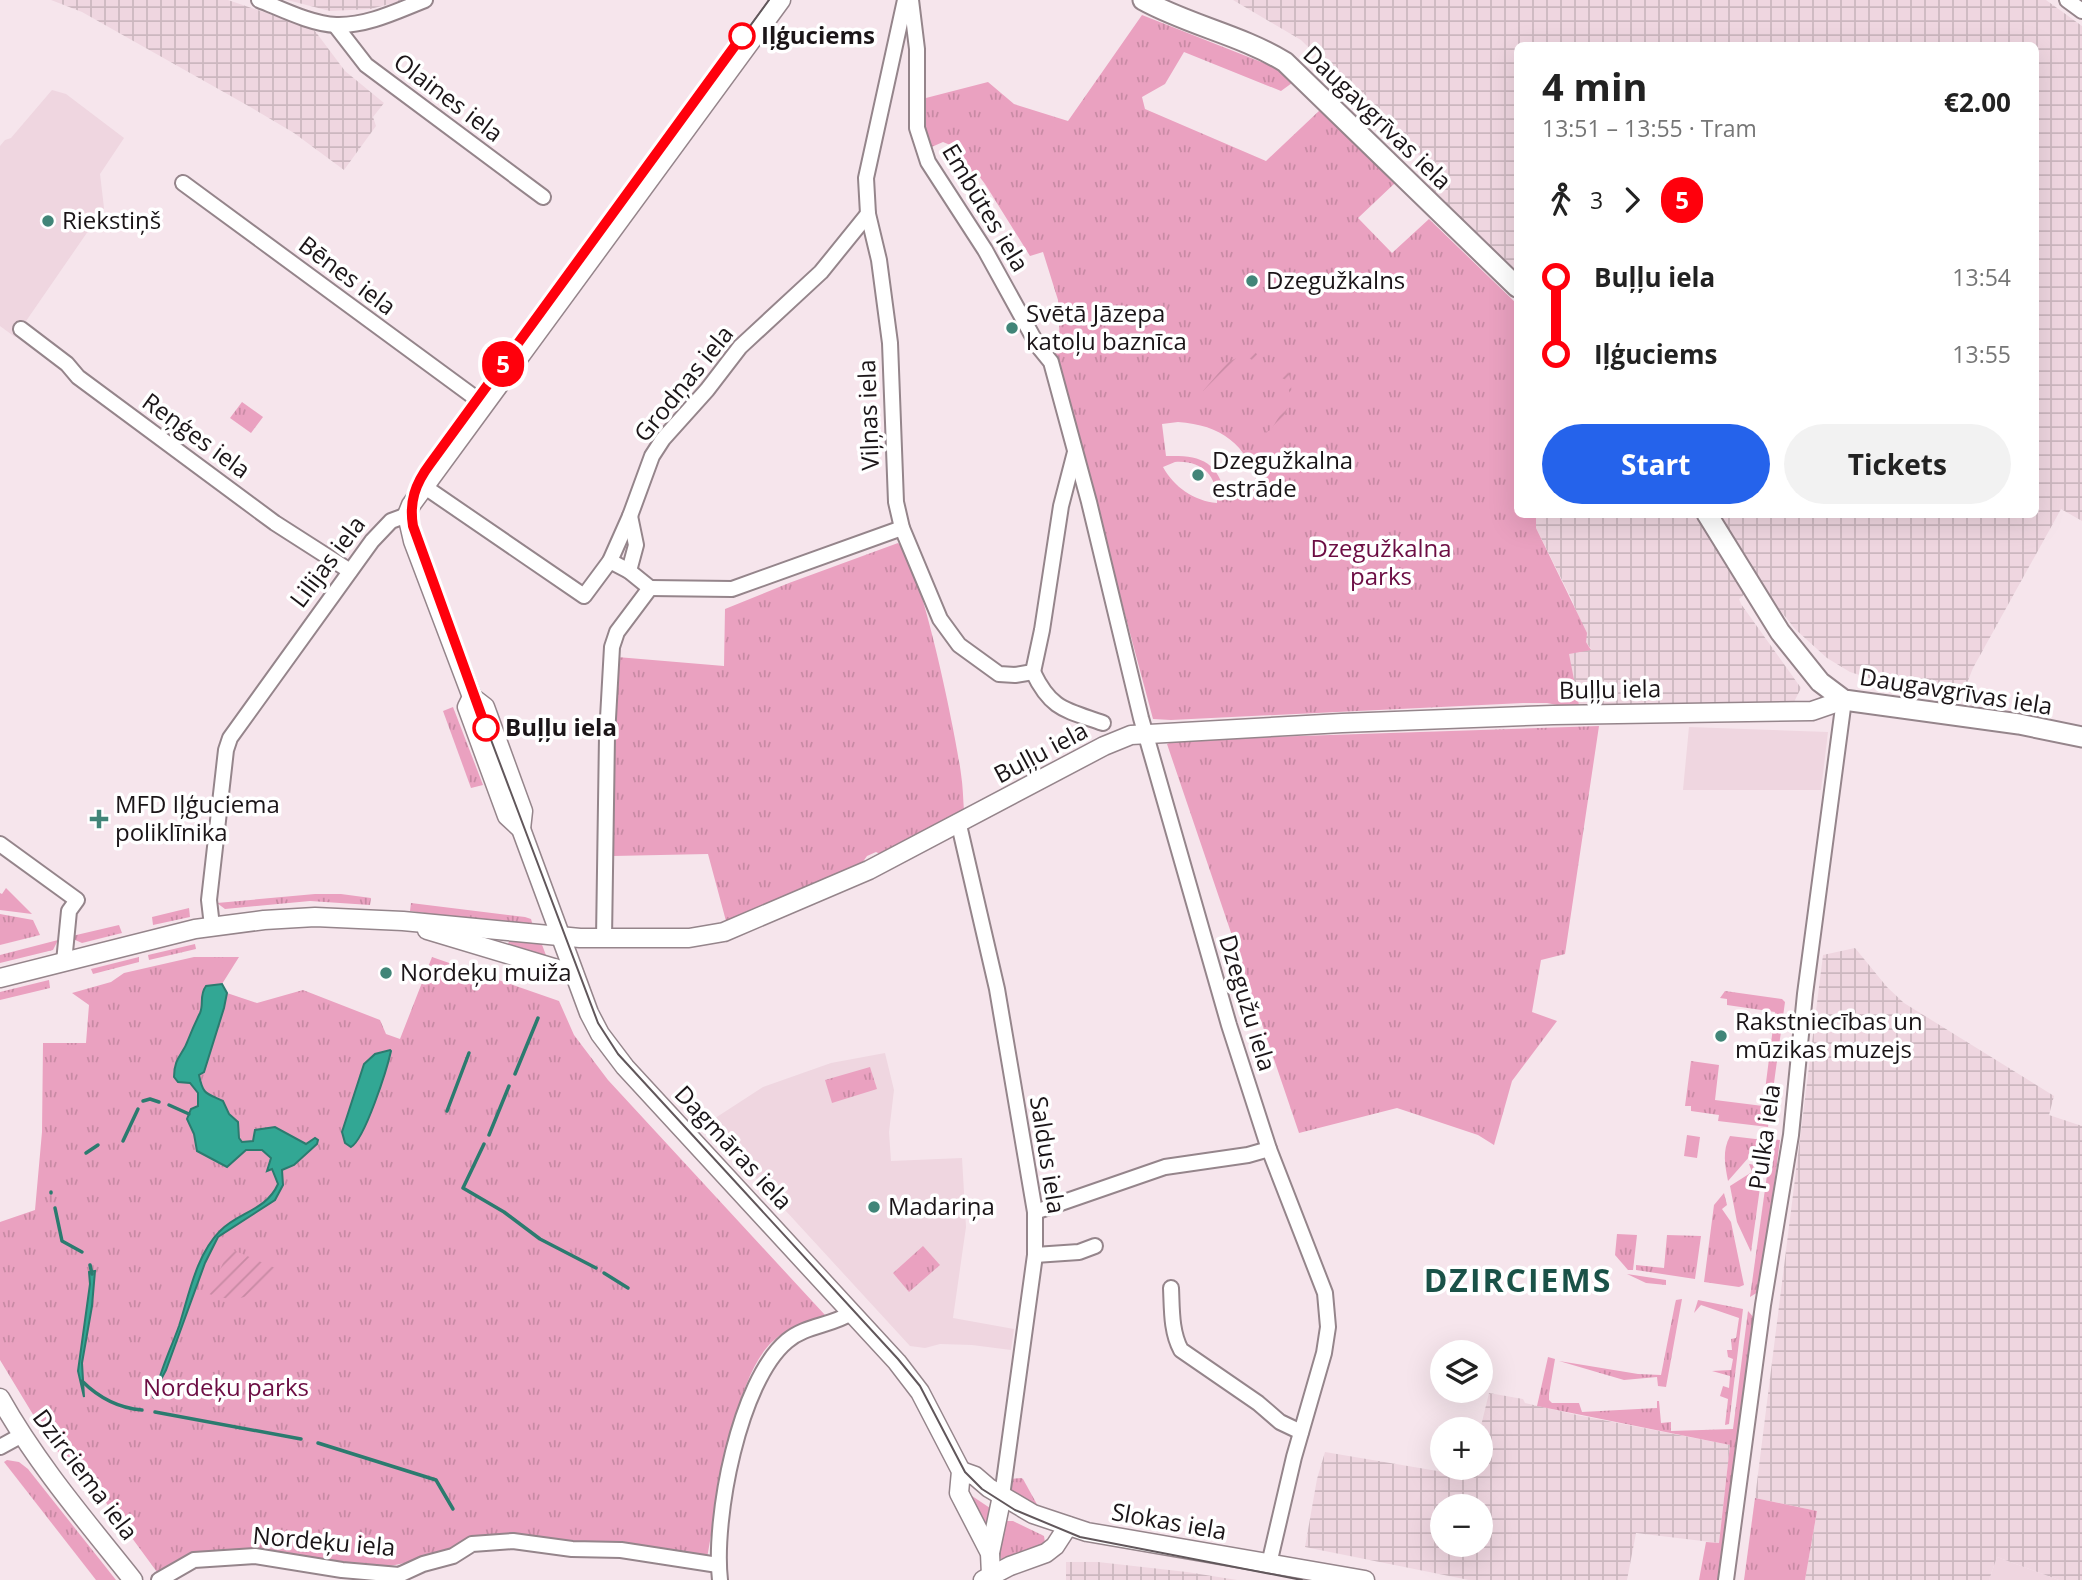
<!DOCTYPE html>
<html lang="en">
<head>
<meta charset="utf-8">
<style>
  :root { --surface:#fff; --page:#f2f2f2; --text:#222; --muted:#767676; --accent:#2563eb }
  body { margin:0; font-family:"Open Sans",sans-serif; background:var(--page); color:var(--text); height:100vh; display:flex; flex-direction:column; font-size:26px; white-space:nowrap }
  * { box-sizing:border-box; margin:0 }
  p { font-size:23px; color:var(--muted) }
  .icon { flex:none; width:38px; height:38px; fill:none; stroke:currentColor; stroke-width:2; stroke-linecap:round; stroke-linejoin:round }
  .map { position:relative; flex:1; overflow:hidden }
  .drawer { position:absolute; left:1514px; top:42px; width:525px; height:476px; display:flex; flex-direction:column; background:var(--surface); border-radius:10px; box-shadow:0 7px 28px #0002 }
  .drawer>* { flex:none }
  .badge { padding:0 14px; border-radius:23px; font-size:24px; line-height:46px }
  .controls { position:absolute; left:1430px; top:1340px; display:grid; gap:14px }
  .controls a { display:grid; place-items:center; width:63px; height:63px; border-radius:50%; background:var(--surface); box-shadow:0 7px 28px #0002; font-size:35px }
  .map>.badge { position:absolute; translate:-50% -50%; box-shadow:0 0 0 4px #fff }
  .legs { display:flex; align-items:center; gap:10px; height:77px; padding:0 28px; font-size:23px }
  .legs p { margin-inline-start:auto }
  .headline { display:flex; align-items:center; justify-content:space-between; height:119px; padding:0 28px }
  h1 { font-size:38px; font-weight:700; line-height:52px }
  .button { display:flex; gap:14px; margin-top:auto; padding:14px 28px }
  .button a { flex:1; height:80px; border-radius:42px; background:var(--accent); color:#fff; font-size:28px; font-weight:700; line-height:80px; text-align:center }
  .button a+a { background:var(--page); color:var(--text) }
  ul { padding:0 28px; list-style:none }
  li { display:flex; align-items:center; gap:24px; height:77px; font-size:26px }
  li i { display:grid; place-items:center; width:10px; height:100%; margin:0 9px; background:currentColor }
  li i::after { content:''; width:18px; height:18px; margin:-9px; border:5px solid; border-radius:50%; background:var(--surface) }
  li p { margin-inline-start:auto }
  li:first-child i { background:linear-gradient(#0000 50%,currentColor 0) }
  li:last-child i { background:linear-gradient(currentColor 50%,#0000 0) }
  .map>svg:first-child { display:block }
  .built { fill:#efd6e0 }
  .industrial { fill:url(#industrial-grid); fill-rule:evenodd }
  .grass { fill:url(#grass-tufts); fill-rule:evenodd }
  .garden { fill:url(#garden-furrows) }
  .water { fill:#32a794; stroke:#2b7b6f; stroke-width:2 }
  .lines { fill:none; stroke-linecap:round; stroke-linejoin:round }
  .stream { stroke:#2b7b6f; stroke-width:3.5 }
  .minor-casing { stroke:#95858b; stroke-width:18 }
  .tertiary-casing { stroke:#95858b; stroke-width:21 }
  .secondary-casing { stroke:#95858b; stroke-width:23 }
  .minor { stroke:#fff; stroke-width:14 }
  .tertiary { stroke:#fff; stroke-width:18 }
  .secondary { stroke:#fff; stroke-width:19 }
  .tram { stroke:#61575b; stroke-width:2 }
  .line-1-casing { stroke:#fff; stroke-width:16 }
  .line-1 { stroke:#ff000c; stroke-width:10 }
  .stop-1-dot { fill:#fff; stroke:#ff000c; stroke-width:3.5 }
  .poi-dot { fill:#418578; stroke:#fff; stroke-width:2.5 }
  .labels { text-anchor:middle; stroke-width:7; stroke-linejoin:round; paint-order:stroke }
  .stop-label { font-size:24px; font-weight:bold; fill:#1b1518; stroke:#fff; text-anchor:start }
  .street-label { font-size:24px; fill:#1b1518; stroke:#fff }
  .poi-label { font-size:24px; fill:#1b1518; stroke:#fff; text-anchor:start }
  .park-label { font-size:24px; fill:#6c0d43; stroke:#fff }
  .district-label { font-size:32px; font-weight:bold; letter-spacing:2px; fill:#1a5248; stroke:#fff }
</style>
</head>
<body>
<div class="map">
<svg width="2082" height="1580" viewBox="0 0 2082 1580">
  <defs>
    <pattern id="industrial-grid" width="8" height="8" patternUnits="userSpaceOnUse" patternTransform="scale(1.75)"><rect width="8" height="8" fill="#efd6e0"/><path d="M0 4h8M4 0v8" fill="none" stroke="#ccb7bf"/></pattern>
    <pattern id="grass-tufts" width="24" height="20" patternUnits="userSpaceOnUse" patternTransform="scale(1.75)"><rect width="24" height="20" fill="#eaa1c0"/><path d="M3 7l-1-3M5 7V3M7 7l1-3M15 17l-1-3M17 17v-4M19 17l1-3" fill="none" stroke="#c88aa4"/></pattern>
    <pattern id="garden-furrows" width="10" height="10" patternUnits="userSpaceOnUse" patternTransform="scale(1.75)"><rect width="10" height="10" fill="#eaa1c0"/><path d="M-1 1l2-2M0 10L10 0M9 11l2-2" fill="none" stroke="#c88aa4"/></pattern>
  </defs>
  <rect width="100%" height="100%" fill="#f6e5ec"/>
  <!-- built -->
  <g class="built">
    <polygon points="52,90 66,94 124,138 100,174 104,208 15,337 0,326 0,146 5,140 11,138"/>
    <polygon points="1689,727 1828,732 1821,790 1683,790"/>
    <polygon points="885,1053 894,1090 889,1132 891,1161 962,1158 966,1227 953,1318 1014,1329 1011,1350 972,1345 940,1344 925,1348 910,1346 706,1124 763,1087 831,1063"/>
    <polygon points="1997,1557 2059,1580 1989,1580"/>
  </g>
  <!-- industrial -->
  <g class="industrial">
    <polygon points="51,0 228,0 284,19 315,31 345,71 384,103 373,117 376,126 344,170 294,133 252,108 82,12"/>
    <polygon points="287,0 406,0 370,9 330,11"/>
    <polygon points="1233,0 2046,0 2082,26 2082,521 2061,509 1973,668 1961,698 1910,691 1850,672 1827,658 1795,629 1767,594 1720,515 2035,514 2035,46 1517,46 1517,272 1427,187 1439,175 1301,40"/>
    <polygon points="1536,515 1698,515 1746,593 1739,599 1741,604 1801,688 1794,702 1579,705 1568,653 1591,649 1586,642 1573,602 1536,528"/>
    <polygon points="1855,948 1887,987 1904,1003 2054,1096 2049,1115 2082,1126 2082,1580 2059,1580 1997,1557 1989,1580 1805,1580 1817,1511 1755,1498 1823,955"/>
    <path d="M1489,1393l34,6 2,4 52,12 153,30 -11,98 -83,-10 -9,47h-158l-164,-33 12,-68 8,-27 142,24 3,-8h10v-38zM1442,1507h38v38h-38z"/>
    <polygon points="1066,1562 1098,1562 1187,1572 1237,1580 1066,1580"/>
  </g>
  <!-- grass -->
  <g class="grass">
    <path d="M1142,15l132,52 18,16 -11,8 -97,-39 -19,32 -23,13 3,12 121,52 54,-51 75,73 -37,35 34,35 37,-34 88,85v210l19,1v13l51,105 -1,9 5,8 -22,4 10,51 -12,2 -20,-4h-24l-352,17 -18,-1 -99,-370 6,-2 -2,-47 -15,-48 -13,4 -45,-72 -6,-8 -4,3 -20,-32 -12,-5 -16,7 -3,-12 -2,-38 66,-17 26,22 54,17zM1178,422c43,3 69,22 80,64l-32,10c-9,-36 -26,-41 -60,-40l-4,-32zM1175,462c27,-2 43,14 42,41 -23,-2 -43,-16 -54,-36z"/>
    <polygon points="242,402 263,417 251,433 230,418"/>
    <path d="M898,543c22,14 59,197 63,231 2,12 2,25 3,37l-84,43 -4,-2 -9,4 -5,7 -136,58 -18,-67 -95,2 4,-199 107,9 1,-57 64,-26z"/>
    <polygon points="453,707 483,785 471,788 443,711"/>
    <polygon points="1599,726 1565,954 1541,960 1532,1012 1557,1021 1512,1081 1494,1145 1478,1135 1397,1108 1299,1133 1167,744 1176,740"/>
    <polygon points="6,888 32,914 0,910 0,893 2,894"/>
    <polygon points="315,894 341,894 371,898 370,905 310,901 225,909 217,903"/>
    <polygon points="411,903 525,917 531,919 533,926 529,927 410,911"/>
    <polygon points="189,908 190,917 153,925 152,917"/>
    <polygon points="0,914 33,920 40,935 0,945"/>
    <polygon points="119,925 122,933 82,943 73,939 72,936"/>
    <polygon points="510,939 541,942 547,958 512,947 508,944"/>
    <polygon points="58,940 53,950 0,963 0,955"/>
    <polygon points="195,944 196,949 149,960 148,955"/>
    <polygon points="139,957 139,962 93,974 91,969"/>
    <path d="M194,957h45l-17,27 5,9 30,10 46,-13 77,30 6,14 14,5 32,-82 127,44 15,34 34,45 217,235c-19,7 -38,13 -53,27 -39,36 -55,162 -65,216l-89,-16h-46l-57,-6 -73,19 -61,13 -35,-2 -88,-16 -101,22 -64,-87 -28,-24 -19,-25 -46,-76v-138l35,-12 7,-78 1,-89h43l3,-38 -17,-12 39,-11 13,-9z"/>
    <polygon points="49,980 50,988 0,1000 0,992"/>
    <polygon points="1725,991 1782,999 1785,1002 1768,1127 1718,1121 1719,1115 1691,1111 1691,1106 1685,1106 1691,1061 1719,1065 1715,1100 1763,1106 1775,1012 1727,1005 1727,999 1720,998"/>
    <polygon points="870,1067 877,1089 832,1103 825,1080"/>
    <polygon points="1687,1135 1700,1137 1697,1158 1684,1156"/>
    <path d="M1730,1136l34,4 -36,41c-3,-16 -6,-30 2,-45z"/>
    <polygon points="1772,1139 1780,1140 1761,1287 1758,1292 1750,1297"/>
    <polygon points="1749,1164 1763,1166 1751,1252 1737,1222 1730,1186 1752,1172"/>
    <polygon points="1724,1193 1727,1205 1722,1209 1731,1222 1744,1285 1739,1287 1704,1282 1714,1205"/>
    <polygon points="1617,1234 1637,1235 1633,1270 1628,1270 1615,1255"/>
    <polygon points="1667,1235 1701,1236 1695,1279 1636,1270 1636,1265 1664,1268"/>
    <polygon points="923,1246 940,1265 909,1292 893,1273"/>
    <polygon points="1627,1274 1666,1280 1666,1285 1646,1283"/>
    <polygon points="1682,1299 1666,1387 1658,1386 1657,1377 1624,1380 1559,1361 1638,1374 1661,1375 1675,1304 1676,1300"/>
    <polygon points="1698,1300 1743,1309 1729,1424 1725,1425 1728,1399 1720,1396 1723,1386 1729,1388 1730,1376 1712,1371 1731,1370 1733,1359 1728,1357 1727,1350 1732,1350 1731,1339 1736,1338 1739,1318 1701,1305 1694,1313"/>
    <polygon points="1748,1311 1755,1319 1720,1580 1699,1580 1706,1542 1719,1543 1730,1445 1537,1406 1548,1357 1555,1359 1549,1394 1549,1400 1552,1403 1579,1403 1582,1412 1657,1408 1657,1401 1659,1401 1661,1423 1671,1422 1671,1431 1733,1429"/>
    <polygon points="7,1460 19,1462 28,1469 116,1580 96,1580 4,1462"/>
    <polygon points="1021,1478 1023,1479 1039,1508 1013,1495 1009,1485 1010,1479"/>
    <polygon points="972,1496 993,1510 987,1529 968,1501"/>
    <polygon points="1755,1498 1817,1511 1805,1580 1744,1580"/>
    <polygon points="1006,1521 1013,1521 1044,1536 1045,1543 1006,1561 1002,1560 998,1553 1004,1523"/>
  </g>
  <!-- garden -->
  <g class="garden">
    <path d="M1254,350l6,9 -8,1 -6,-4c-16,7 -36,24 -36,40l-7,-5 25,-29z"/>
    <path d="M1279,371h9c9,26 -2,44 -16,65l-7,-4 6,-2 15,-25 3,-9v-14l-7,-4z"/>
    <path d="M233,1250l42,18c-16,29 -35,37 -66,26l18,-40z"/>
  </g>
  <!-- water -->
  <g class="water">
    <path d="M222,984l5,9 -3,15 -20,64 -5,3c4,20 7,18 24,26l6,13 9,8 1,16 3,4 11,-1 2,-11 20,-3 31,17 9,-6 3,2 -1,4 -23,21 -12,5 1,15 -8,15 -57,37 -13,26 -39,107 -9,17c5,-21 15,-41 22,-61 10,-31 17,-71 41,-95 18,-19 46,-20 58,-47l-6,-15 -5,2 4,-13 -9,-8h-16l-19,17 -30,-16 -3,-17 -7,-15 4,-10 7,-3v-13l-8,-10 -12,-1 -4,-5c0,-20 9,-22 14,-37 4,-10 7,-17 12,-27 4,-9 -1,-18 6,-27z"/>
    <path d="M390,1050l1,1c-4,18 -26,88 -40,96l-6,-4 -3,-11 22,-68 11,-10z"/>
    <polygon points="95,1271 92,1306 82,1363 84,1397 78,1371 90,1284 89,1272"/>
  </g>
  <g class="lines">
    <!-- stream -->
    <g class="stream">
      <polyline points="515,1074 538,1018"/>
      <polyline points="143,1101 150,1099 159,1102"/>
      <polyline points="169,1105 189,1114"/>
      <polyline points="447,1111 469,1053"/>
      <polyline points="489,1135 509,1086"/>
      <polyline points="123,1141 138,1109"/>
      <polyline points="484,1144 463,1188 504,1212 540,1239 596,1268"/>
      <polyline points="86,1153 98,1145"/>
      <polyline points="51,1192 51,1193"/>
      <polyline points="55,1208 62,1241 82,1252"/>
      <polyline points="90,1265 92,1274"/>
      <polyline points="604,1273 628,1288"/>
      <path d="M82,1381c17,17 36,27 60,29"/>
      <polyline points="154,1397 157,1386"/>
      <polyline points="155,1412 301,1439"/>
      <polyline points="318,1443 436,1480 453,1509"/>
    </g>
    <!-- minor casing -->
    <g class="minor-casing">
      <g id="minor">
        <path d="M259,0c23,9 52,24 77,25 31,1 61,-14 89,-25"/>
        <polyline points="905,0 866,178 868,214 879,260 890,343 896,502 902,528 940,619 959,645 999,674 1015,675 1033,672"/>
        <polyline points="911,0 917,49 917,128 928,162 985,250 1038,346 1051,362 1089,502 1141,718 1229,1025 1269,1149 1325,1293 1328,1327 1324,1353 1294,1457 1269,1564"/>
        <polyline points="2067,0 2082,11"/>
        <polyline points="335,25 366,65 543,197"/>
        <polyline points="183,183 485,405"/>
        <polyline points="21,329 67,364 78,377 275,523 350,571"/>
        <polyline points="425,487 584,596 610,561 630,516 652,456 663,439 707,390 740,347 821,272 868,214"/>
        <polyline points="610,561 629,571 650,588"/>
        <polyline points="629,571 636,545 630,516"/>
        <polyline points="650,588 732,589 902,528"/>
        <polyline points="1033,672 1042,630 1061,506 1075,452"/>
        <path d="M1033,672c18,38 33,38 70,51"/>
        <polyline points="959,825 997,989 1035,1212 1035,1255 1002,1496"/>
        <polyline points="0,844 77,900 69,911 64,962"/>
        <polyline points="212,926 209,900 226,750 230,738 372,541 391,521 407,515"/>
        <polyline points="604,939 607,736 612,647 617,632 650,588"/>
        <polyline points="1035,1212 1165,1167 1248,1155 1269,1149"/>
        <polyline points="1035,1255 1079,1252 1095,1246"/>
        <path d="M1171,1288c1,21 0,44 10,62l77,53 22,19 21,10"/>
        <polyline points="0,1447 22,1435"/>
        <polyline points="159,1580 194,1560 255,1556 342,1570 399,1575 423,1564 453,1556 472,1544 513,1541 572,1549 621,1550 718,1565"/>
        <path d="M720,1580c-7,-61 19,-199 67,-239 19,-16 44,-15 64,-28"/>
        <polyline points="1726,1580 1763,1305 1791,1135 1805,994 1844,700"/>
      </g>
    </g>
    <!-- tertiary casing -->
    <g class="tertiary-casing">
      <g id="tertiary">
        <polyline points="472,697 467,707 507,816 521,829 589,1013 600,1034 625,1067 897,1362 920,1392 961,1471 959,1493 990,1553 991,1575"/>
        <polyline points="521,829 523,811 485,707 472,697 413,541 407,515 411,505 781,0"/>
        <polyline points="427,930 574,974"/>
        <polyline points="0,978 195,929 264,920 315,917 403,921 580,938 689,938 724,932 869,870 1104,746 1131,735 1342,723 1553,715 1812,711 1844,700"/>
        <path d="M0,1398c37,66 86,123 133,182"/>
        <polyline points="961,1471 975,1476 989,1488 1033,1514 1087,1532 1365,1580"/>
        <polyline points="990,1553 1002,1496"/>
        <polyline points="983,1580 1010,1566 1046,1553 1055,1546 1068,1526"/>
      </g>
    </g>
    <!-- secondary casing -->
    <g class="secondary-casing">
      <g id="secondary">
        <path d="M1143,0c45,25 98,35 142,62l232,225"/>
        <polyline points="1707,514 1780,632 1820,682 1844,700 2019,724 2082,737"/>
      </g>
    </g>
    <!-- minor -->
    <use href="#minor" class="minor"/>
    <!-- tertiary -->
    <use href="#tertiary" class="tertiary"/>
    <!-- secondary -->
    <use href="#secondary" class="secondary"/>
    <!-- tram -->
    <path class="tram" d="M769,0l-351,482c-14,31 0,60 10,91l170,450 20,31 280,305 22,27 45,86 17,17 33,21 65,27 222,43"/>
  </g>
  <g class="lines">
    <!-- line-1 casing -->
    <g class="line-1-casing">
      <path id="line-1" d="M486,728l-73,-202c-4,-24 2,-42 17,-62l312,-428"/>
    </g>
    <!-- line-1 -->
    <use href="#line-1" class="line-1"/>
  </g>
  <!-- markers -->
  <g class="stop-1-dot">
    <circle cx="742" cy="36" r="12"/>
    <circle cx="486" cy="728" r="12"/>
  </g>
  <g class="poi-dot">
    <circle cx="48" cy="221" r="7"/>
    <circle cx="1252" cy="281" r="7"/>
    <circle cx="1012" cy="328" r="7"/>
    <circle cx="1198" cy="475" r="7"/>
    <path d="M95.5 808.5h7v7h7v7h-7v7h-7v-7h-7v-7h7z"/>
    <circle cx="386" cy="973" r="7"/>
    <circle cx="1721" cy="1036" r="7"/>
    <circle cx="874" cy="1207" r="7"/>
  </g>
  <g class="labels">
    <!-- stop labels -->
    <g class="stop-label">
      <text x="761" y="44">Iļģuciems</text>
      <text x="505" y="736">Buļļu iela</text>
    </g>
    <!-- street labels -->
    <g class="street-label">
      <text transform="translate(448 98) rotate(37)" y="8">Olaines iela</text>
      <text transform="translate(1377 118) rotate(44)" y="8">Daugavgrīvas iela</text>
      <text transform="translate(985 208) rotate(59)" y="8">Embūtes iela</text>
      <text transform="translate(347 276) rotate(37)" y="8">Bēnes iela</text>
      <text transform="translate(684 384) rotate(-51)" y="8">Grodņas iela</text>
      <text transform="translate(869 415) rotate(-92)" y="8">Viļņas iela</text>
      <text transform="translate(196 436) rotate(36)" y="8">Reņģes iela</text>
      <text transform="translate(328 562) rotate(-53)" y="8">Lilijas iela</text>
      <text transform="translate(1610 690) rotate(-1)" y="8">Buļļu iela</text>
      <text transform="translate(1956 692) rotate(9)" y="8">Daugavgrīvas iela</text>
      <text transform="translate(1041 753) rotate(-28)" y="8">Buļļu iela</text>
      <text transform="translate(1247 1003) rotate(73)" y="8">Dzegužu iela</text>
      <text transform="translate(1765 1137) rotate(-82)" y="8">Pulka iela</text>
      <text transform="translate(733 1148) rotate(47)" y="8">Dagmāras iela</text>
      <text transform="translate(1047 1155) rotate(81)" y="8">Saldus iela</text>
      <text transform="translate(85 1475) rotate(53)" y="8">Dzirciema iela</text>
      <text transform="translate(1169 1522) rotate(10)" y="8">Slokas iela</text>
      <text transform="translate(324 1542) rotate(5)" y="8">Nordeķu iela</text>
    </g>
    <!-- poi labels -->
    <g class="poi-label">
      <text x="62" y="229">Riekstiņš</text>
      <text x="1266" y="289">Dzegužkalns</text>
      <text x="1026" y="322">Svētā Jāzepa<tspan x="1026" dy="28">katoļu baznīca</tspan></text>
      <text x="1212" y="469">Dzegužkalna<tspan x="1212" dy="28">estrāde</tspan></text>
      <text x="115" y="813">MFD Iļģuciema<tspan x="115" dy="28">poliklīnika</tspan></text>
      <text x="400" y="981">Nordeķu muiža</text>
      <text x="1735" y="1030">Rakstniecības un<tspan x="1735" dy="28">mūzikas muzejs</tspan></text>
      <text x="888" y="1215">Madariņa</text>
    </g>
    <!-- park labels -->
    <g class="park-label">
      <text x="1381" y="557">Dzegužkalna<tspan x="1381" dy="28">parks</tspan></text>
      <text x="226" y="1396">Nordeķu parks</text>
    </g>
    <!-- district labels -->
    <g class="district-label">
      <text x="1518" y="1292">DZIRCIEMS</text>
    </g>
  </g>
</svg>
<div class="controls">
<a><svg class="icon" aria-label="layers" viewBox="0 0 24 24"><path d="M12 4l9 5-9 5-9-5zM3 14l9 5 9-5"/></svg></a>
<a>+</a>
<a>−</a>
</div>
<b class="badge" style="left:503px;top:364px;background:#ff000c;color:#fff">5</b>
<section class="drawer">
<div class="headline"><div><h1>4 min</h1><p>13:51 – 13:55 · Tram</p></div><b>€2.00</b></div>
<div class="legs"><svg class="icon" aria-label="walk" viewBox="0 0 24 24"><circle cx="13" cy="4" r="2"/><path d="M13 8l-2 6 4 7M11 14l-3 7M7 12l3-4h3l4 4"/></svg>3<svg class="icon" aria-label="forward" viewBox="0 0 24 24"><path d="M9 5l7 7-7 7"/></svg><b class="badge" style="background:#ff000c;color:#fff">5</b></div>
<ul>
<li><i style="color:#ff000c"></i><b>Buļļu iela</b><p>13:54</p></li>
<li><i style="color:#ff000c"></i><b>Iļģuciems</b><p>13:55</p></li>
</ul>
<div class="button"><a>Start</a><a>Tickets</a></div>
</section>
</div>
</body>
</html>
